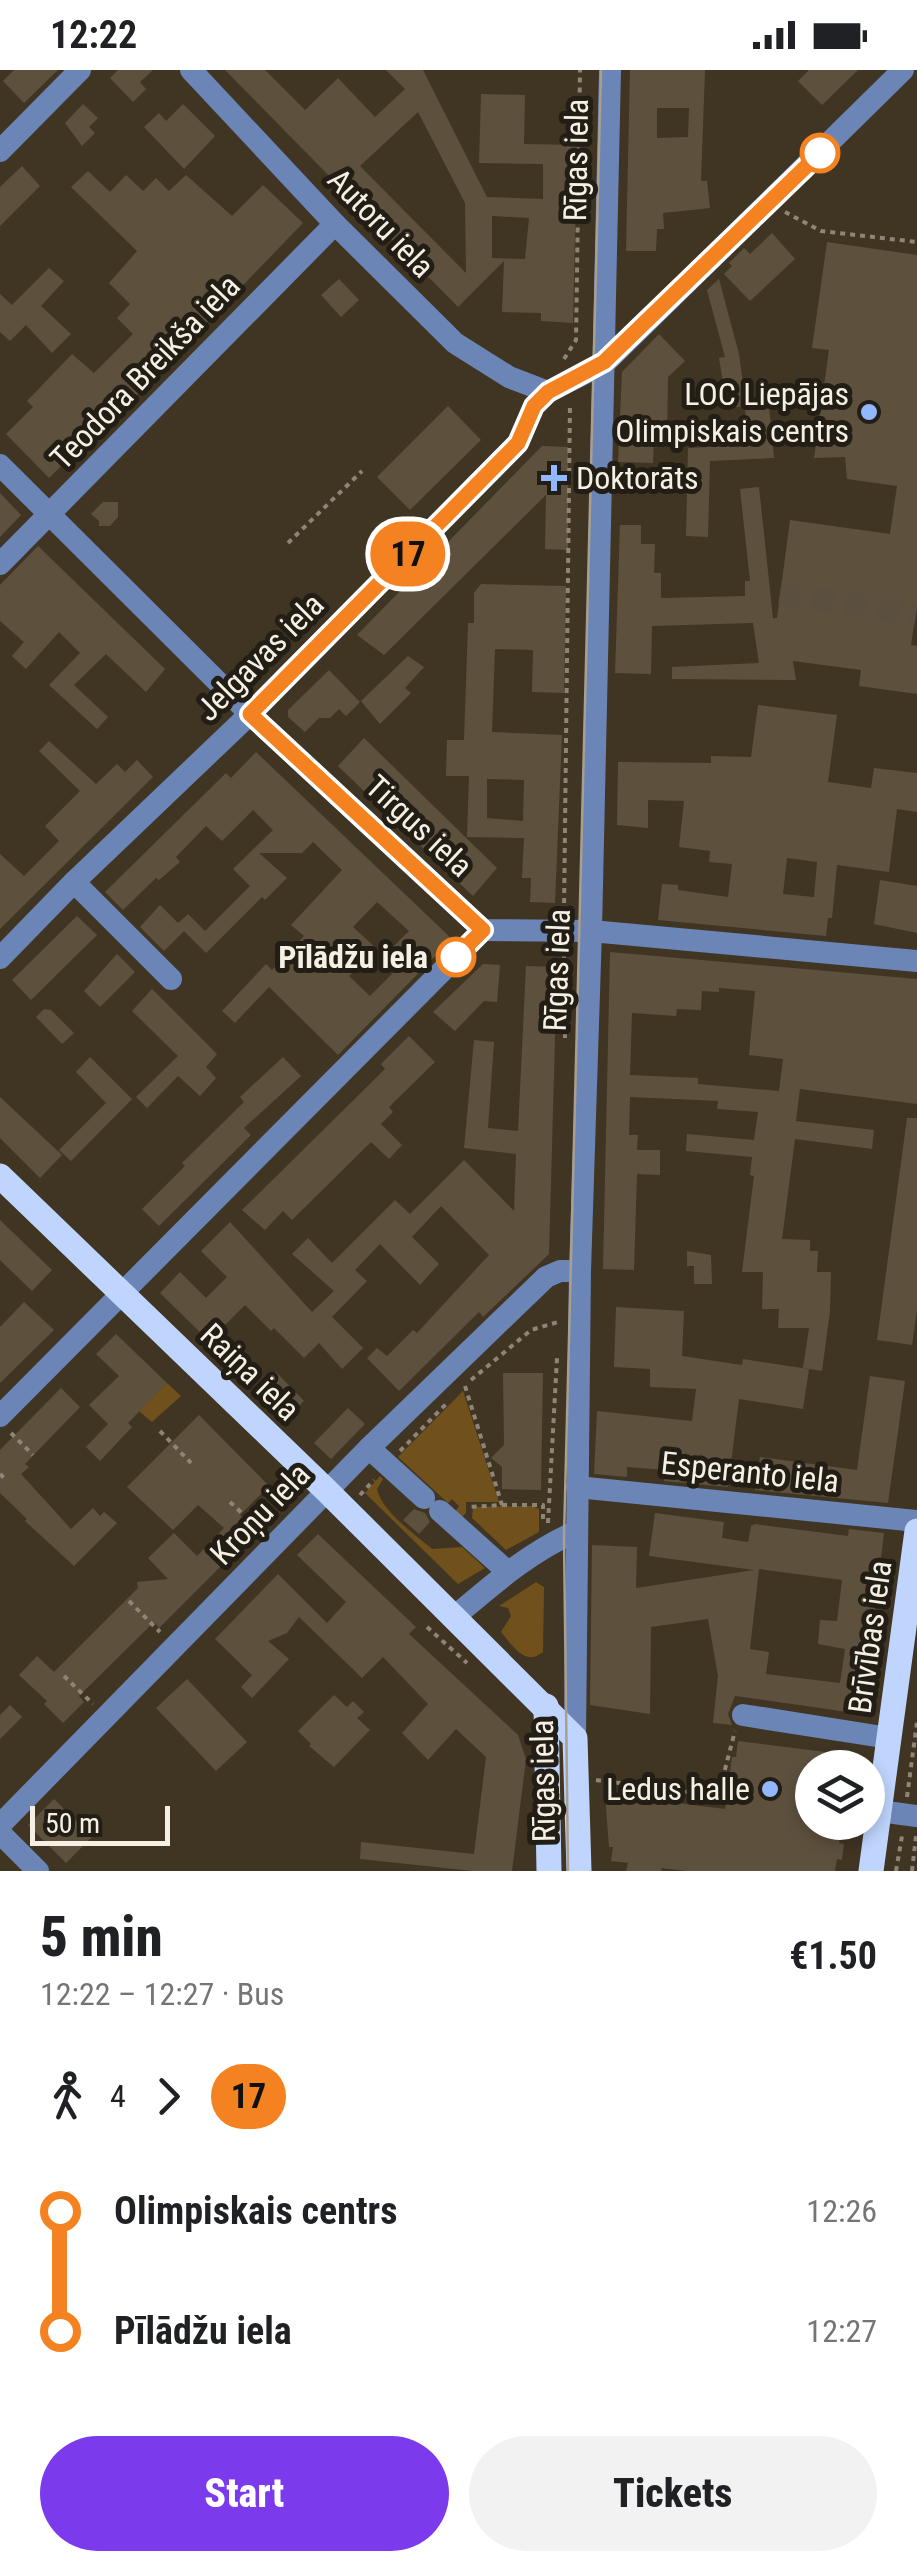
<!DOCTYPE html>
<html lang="en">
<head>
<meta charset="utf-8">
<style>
  :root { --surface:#fff; --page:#f2f2f2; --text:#202124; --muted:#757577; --accent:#7c3aed }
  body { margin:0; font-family:"Roboto Condensed",sans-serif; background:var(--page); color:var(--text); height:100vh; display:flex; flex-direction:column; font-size:38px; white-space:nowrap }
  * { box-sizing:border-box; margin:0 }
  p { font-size:32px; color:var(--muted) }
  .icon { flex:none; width:55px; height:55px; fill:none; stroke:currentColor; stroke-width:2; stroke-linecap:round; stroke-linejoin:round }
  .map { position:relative; height:1801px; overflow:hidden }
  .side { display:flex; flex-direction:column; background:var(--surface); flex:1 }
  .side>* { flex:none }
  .badge { padding:0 20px; border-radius:32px; font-size:35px; line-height:65px }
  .buttons { position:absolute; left:795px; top:1680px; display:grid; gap:20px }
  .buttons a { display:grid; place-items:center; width:90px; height:90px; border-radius:50%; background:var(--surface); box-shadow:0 5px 15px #0003; font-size:50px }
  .scale { position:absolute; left:30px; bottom:25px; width:140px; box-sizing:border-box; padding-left:10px; border:5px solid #f6efe4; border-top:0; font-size:28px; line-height:35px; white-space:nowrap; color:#f6efe4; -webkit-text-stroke:8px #221d15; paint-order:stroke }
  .map>.badge { position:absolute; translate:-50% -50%; box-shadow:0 0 0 5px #fff }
  .legs { display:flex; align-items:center; gap:15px; height:110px; padding:0 40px; font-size:32px }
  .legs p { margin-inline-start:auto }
  .headline { display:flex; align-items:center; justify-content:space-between; height:170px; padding:0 40px }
  h1 { font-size:55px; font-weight:800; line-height:75px }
  .button { display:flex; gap:20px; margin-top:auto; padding:20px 40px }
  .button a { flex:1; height:115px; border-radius:60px; background:var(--accent); color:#fff; font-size:40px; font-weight:800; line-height:115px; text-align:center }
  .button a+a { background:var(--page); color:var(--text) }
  ul { padding:0 40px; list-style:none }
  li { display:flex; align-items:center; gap:35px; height:120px; font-size:38px }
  li i { display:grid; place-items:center; width:15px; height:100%; margin:0 12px; background:currentColor }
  li i::after { content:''; width:25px; height:25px; margin:-12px; border:8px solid; border-radius:50%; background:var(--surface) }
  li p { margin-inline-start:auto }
  li:first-child i { background:linear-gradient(#0000 50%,currentColor 0) }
  li:last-child i { background:linear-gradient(currentColor 50%,#0000 0) }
  .status { display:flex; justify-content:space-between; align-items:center; height:70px; padding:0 50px; background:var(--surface); direction:ltr }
  .status svg { height:28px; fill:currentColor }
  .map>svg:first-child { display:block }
  .green { fill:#70501b }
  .building { fill:#5d513e; fill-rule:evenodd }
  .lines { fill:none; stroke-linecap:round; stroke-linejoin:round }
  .minor-tunnel { stroke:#5b5040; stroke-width:22; stroke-dasharray:22 11; stroke-linecap:butt }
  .path { stroke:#8f8577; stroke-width:4; stroke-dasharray:5 5; stroke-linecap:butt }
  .minor { stroke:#6b86b6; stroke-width:22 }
  .major { stroke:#bfd5fd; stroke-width:25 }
  .tram { stroke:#a89f91; stroke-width:2.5 }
  .line-1-casing { stroke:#fff; stroke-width:22 }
  .line-1 { stroke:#f58220; stroke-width:15 }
  .stop-1-dot { fill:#fff; stroke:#f58220; stroke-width:5 }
  .poi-dot { fill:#91b8fd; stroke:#221d15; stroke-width:4 }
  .labels { text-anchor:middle; stroke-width:10; stroke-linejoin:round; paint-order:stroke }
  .street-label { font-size:32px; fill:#f6efe4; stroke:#221d15 }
  .poi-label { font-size:32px; fill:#f6efe4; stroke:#221d15; text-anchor:end }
  .stop-label { font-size:32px; font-weight:bold; fill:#f6efe4; stroke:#221d15; text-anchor:end }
</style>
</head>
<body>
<div class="status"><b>12:22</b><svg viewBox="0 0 49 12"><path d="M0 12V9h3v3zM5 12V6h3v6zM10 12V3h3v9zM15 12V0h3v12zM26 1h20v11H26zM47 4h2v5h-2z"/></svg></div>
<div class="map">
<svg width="917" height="1801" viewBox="0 0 917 1801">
  <rect width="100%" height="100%" fill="#403423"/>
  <!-- green -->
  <g class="green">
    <polygon points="126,1313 147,1333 167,1313 181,1326 152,1352 122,1327"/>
    <polygon points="463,1321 499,1432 466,1432 466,1443 461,1448 455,1442 459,1436 452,1429 448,1433 398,1387"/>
    <path d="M380,1406l3,3 -6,10c5,23 38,45 55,60l30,-2 23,21 -27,16 -93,-91z"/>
    <polygon points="532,1436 539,1439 539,1462 506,1480 472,1448 473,1437"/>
    <path d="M536,1512l8,5 -1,65c-18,15 -30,-6 -42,-20l10,-16 -3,-8 -9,-2z"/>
  </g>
  <!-- building -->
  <g class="building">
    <polygon points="14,0 58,0 24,33 3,11"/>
    <polygon points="118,0 153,0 140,12 146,19 133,32 110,8"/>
    <path d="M225,0h40l40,40 33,-32 37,39 30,-28 -19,-19h37l64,127 56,2v-35l-64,-1 2,-69 44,1 -1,49 53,1 -4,178 -32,-2v-8l-39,-1 2,-51 -46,46zM418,42l47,91 1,70 -106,-107zM492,146l37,2 -4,41 -33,-1z"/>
    <path d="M630,0h75l-4,111h6l3,27 -47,5 1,16h-7l-1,22h-30zM657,38h32l-1,29 -31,1z"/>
    <polygon points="809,0 858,0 822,35 798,11"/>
    <polygon points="83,34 98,48 89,57 95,63 82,76 65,53"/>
    <polygon points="183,34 215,66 184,99 144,57 159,43 166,51"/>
    <polygon points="22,96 40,116 0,156 0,117"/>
    <polygon points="88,101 110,122 126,105 143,121 156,108 169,121 186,105 232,146 263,115 303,153 116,347 115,342 49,408 6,364 33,337 27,331 72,284 94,303 133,264 117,248 130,234 109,213 137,181 71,117"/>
    <polygon points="772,163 795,189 750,231 724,204 732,196 729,193 744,178 750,184"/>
    <polygon points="827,172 917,185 917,535 911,575 917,576 917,624 859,616 861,600 793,591 796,610 672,609 672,597 759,593 753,553 652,556 651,604 615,603 620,455 641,455 641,474 655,474 654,503 661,503 661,528 745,526 745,511 750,511 740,419 759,417 773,548 777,548 790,450 890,464 897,416 847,409 845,387 814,388 829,280 812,278"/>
    <polygon points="49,198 64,211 41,236 71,264 52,283 26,255 10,271 0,262 0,224 12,235"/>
    <polygon points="339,209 359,230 341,247 321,225"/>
    <polygon points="719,209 739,284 746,336 727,338 719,288 725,287 707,220"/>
    <polygon points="659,264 685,291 668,307 667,370 654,369 653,393 618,392 622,302"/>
    <polygon points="448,336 481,370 410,440 377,407"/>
    <polygon points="769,336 774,388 710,391 708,467 686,466 688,378 748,375 745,338"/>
    <polygon points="542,376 568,377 568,480 545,479 546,425 384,585 357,565"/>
    <polygon points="0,423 21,445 0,467"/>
    <polygon points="103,432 118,432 118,447 110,456 99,456 99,451 91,444"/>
    <polygon points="38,476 165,599 146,622 106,584 74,615 108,647 97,659 49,615 80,583 59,562 26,599 12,586 24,572 0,551 0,515"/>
    <path d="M481,514l85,2 -2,107 -32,-1 1,-42 -38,-1 -3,83 70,3 -7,168 -25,-1 1,-24h-9l2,-40 -57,-1 2,-61h-23l1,-36h17l4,-117h6v-30zM487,709l37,1 -1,41 -36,-3z"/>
    <polygon points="408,586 424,597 405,618 411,623 380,654 361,631"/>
    <polygon points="329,600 360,632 346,646 339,639 330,648 319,648 305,662 288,647 288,640"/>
    <path d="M758,635l79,10 -9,67 43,6 3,-20 43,5v39l-20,-3 -8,63 -52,-7 -5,53h-4l-2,18 -168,-16 4,-36 16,1v5l50,7 4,-33 -23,-2 1,-11 -31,-4 5,-46 -36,-1v28l-31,-3 1,-63 93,1v-7l40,1zM787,788l30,4 -3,35 -31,-3z"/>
    <polygon points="364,668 497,798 473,826 338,696"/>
    <polygon points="49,671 96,714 117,694 125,702 137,690 153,707 0,859 0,784 24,806 59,771 45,756 80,721 39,681"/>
    <path d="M256,682l196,187 -114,116 -69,-68 -34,36 -13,-12 44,-47 6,6 32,-34 -13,-11 51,-55 -29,-28 -11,11h-43l28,25 -22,22 -3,-3 -56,56 -22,-22 -20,20 -24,-24 20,-22 18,18 10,-9 17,17 45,-45 -17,-17 40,-39 -20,-20 -31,31 -16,-15 -30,31 4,5 -21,18 -3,-2 -33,32 -18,-18 121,-119 5,5zM377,832l32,29 -23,23 13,13 -29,29 -21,-20 28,-27 -24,-22z"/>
    <polygon points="880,810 917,816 917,863 874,854"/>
    <polygon points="77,846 97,865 31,930 12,910"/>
    <path d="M610,882l307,27v125l-117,-15 -4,32 78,9 -2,19 -77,-10 -13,100 28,1v11h8l-1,21h14l-1,39 -8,60 -19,-3 6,-40h-31l1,-19h-17l1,-37h-21l12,-96 -4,-1 2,-18 -66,-6 1,-17 67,6 4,-28 -41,-3 1,-8 -88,-4 -1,38h9l-1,15h23v25l-23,-1 -3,96 -31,-1zM719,918l36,3 -6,64 34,4 -4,32 -81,-7v-6l-68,-3 2,-62 44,3 1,-7 24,1 1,-19 17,1z"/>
    <polygon points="117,884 135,902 100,937 84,921"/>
    <polygon points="483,894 500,895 497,932 484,931 455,961 433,942"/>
    <polygon points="526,896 557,897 549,1184 483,1247 479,1242 399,1321 367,1288 377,1278 387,1286 413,1260 417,1263 489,1185 441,1136 412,1167 439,1194 420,1215 380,1174 355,1200 367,1211 332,1247 363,1278 342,1299 319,1273 304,1288 274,1258 271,1261 245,1235 209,1271 160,1223 180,1202 206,1228 227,1207 201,1181 230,1152 312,1242 334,1221 292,1184 308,1168 332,1193 395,1130 410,1144 464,1090 514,1141 516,1084 464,1078 474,970 494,972 488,1058 518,1061"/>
    <polygon points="152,919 217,984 206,997 216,1008 200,1026 178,1006 147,1038 136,1027 178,986 132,941"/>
    <polygon points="44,939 51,940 74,963 62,974 36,947"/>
    <polygon points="409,966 435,992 389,1037 393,1042 381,1054 402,1075 389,1089 371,1072 292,1150 283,1141 265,1160 242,1140 385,999 381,994"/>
    <polygon points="90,987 132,1029 71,1091 59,1080 106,1033 76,1002"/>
    <polygon points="283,987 301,1006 244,1058 251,1065 159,1156 142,1139 185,1096 182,1093 244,1032 240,1027"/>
    <polygon points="0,1027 62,1085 40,1108 0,1068"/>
    <polygon points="907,1048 917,1048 917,1240 912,1275 877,1270"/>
    <polygon points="0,1150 52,1200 32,1221 0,1190"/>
    <polygon points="687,1181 711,1185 712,1214 694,1214 694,1196 687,1196"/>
    <polygon points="24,1232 54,1260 0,1313 0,1257"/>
    <polygon points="616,1237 684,1241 682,1286 742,1295 743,1289 809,1299 803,1339 739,1329 728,1417 664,1411 666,1400 627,1397 627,1407 594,1404 597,1341 692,1351 696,1319 650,1317 650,1299 614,1297"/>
    <polygon points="116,1264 167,1313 128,1353 132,1357 100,1391 86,1377 108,1354 89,1335 119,1306 96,1284"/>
    <polygon points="276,1302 304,1331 287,1347 258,1318"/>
    <polygon points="503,1303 543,1303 541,1420 502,1419 502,1397 491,1388 504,1375"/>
    <polygon points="870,1306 905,1311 888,1433 755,1420 760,1387 857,1400"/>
    <polygon points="61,1318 80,1337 25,1394 29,1397 21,1404 71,1459 93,1438 100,1446 104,1442 117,1453 74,1496 25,1451 27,1449 0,1423 0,1380"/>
    <polygon points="348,1338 365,1354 331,1389 314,1373"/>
    <polygon points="199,1345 269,1416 240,1445 242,1447 237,1453 250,1467 159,1558 154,1552 79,1626 84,1632 63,1653 44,1634 47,1631 19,1605 37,1586 54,1602 138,1518 137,1512 168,1509 148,1488 174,1463 197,1486 224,1458 198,1435 173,1460 127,1417"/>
    <polygon points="414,1439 425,1443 430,1452 419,1464 403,1450"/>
    <path d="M655,1443l69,9 -2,16 26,4 3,-16 4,-2 93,12 1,-7 35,4 -22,181 -127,-18 -7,18 4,11 -19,-2 5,-47 -10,-57 -57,8 -1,87 -60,-9 2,-160 45,2 -1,41 118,-18 -105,-14zM759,1499l83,11 -5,41 -17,-1 -2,24 27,5 -5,34 -74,-9 3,-22 -19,-3z"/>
    <polygon points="318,1464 416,1557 409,1564 518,1665 526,1689 512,1801 473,1801 360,1789 361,1772 474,1784 486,1687 456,1659 428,1690 402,1663 428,1634 383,1587 362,1608 299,1547 287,1563 268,1571 289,1589 252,1628 241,1617 252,1605 215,1569 278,1504 327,1553 346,1532 297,1485"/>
    <polygon points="187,1609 247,1672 216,1701 156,1638"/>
    <polygon points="334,1625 347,1637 353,1631 364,1642 357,1648 370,1660 334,1697 309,1676 311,1674 298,1661"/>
    <polygon points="10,1635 22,1647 0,1669 0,1645"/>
    <polygon points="738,1671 841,1684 839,1698 812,1698 812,1752 842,1752 839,1773 844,1774 842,1790 837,1789 835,1801 687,1801 661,1798 662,1801 626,1801 628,1793 611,1791 613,1777 609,1777 605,1724 725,1739 732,1687 736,1687"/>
    <polygon points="54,1729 92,1767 66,1793 28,1755"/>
  </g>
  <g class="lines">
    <!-- minor-tunnel -->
    <polyline class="minor-tunnel" points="780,523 916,545"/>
    <!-- path -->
    <g class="path">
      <polyline points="785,142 821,161 917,172"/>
      <polyline points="564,289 576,270 580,0"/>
      <polyline points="288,473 362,401"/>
      <polyline points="564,843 570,333"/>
      <polyline points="564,883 565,968"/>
      <polyline points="471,1310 531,1260 558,1252"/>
      <polyline points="465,1316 502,1435 469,1437"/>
      <polyline points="160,1361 191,1393"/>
      <polyline points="11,1363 33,1385"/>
      <polyline points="400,1381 446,1334"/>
      <polyline points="0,1404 5,1409"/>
      <polyline points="360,1425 374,1410"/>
      <polyline points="230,1432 245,1446"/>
      <polyline points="502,1435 543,1435 543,1454"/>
      <polyline points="548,1453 557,1288"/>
      <polyline points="129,1531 160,1562"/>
      <polyline points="427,1557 467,1593"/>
      <polyline points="64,1606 93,1634"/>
      <polyline points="596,1710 718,1726 735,1661"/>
      <polyline points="907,1727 917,1652"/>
      <polyline points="896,1801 902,1766"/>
      <polyline points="912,1801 916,1766"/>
    </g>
    <!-- minor -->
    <g class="minor">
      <polyline points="191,0 335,154 455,273 509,307 548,322"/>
      <polyline points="0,81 80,0"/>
      <polyline points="0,395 250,644 483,860 591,861 917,891"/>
      <polyline points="0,494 335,154"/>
      <polyline points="74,812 171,909"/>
      <polyline points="0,888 74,812 250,644 518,373 534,336 548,322 605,293 903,0"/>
      <polyline points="0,1346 483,860"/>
      <polyline points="369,1378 424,1428"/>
      <polyline points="577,1417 917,1451"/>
      <polyline points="440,1441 507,1501"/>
      <path d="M453,1548c39,-33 76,-66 124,-87"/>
      <polyline points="743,1645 889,1668"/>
      <polyline points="575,1668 580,1201 591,861 610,0"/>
      <polyline points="879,1741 917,1746"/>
      <polyline points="0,1755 369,1378 546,1207 560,1201 580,1201"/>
      <polyline points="0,1763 38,1801"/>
    </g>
    <!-- major -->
    <g class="major">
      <polyline points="0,1106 327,1421 575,1668 579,1801"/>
      <polyline points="546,1636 549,1801"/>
      <polyline points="871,1801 917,1461"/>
    </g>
    <!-- tram -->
    <polyline class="tram" points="568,1801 564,1467 601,0"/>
  </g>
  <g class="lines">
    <!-- line-1 casing -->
    <g class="line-1-casing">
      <polyline id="line-1" points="456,887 483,860 250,644 518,373 534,336 548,322 604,292 820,83"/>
    </g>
    <!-- line-1 -->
    <use href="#line-1" class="line-1"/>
  </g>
  <!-- markers -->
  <g class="stop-1-dot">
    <circle cx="820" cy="83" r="18"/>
    <circle cx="456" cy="887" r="18"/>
  </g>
  <g class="poi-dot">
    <circle cx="869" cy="342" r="10"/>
    <path d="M549 393h10v10h10v10h-10v10h-10v-10h-10v-10h10z"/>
    <circle cx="770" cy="1719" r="10"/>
  </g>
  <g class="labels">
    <!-- street labels -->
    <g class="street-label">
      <text transform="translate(576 90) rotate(-89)" y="11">Rīgas iela</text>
      <text transform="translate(381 153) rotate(46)" y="11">Autoru iela</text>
      <text transform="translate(145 302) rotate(-46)" y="11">Teodora Breikša iela</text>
      <text transform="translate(260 587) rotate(-45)" y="11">Jelgavas iela</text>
      <text transform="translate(419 756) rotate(43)" y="11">Tirgus iela</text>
      <text transform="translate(557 900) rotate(-88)" y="11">Rīgas iela</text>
      <text transform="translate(250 1302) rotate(44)" y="11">Raiņa iela</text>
      <text transform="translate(750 1402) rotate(6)" y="11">Esperanto iela</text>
      <text transform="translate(260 1444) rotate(-46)" y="11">Kroņu iela</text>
      <text transform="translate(870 1567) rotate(-82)" y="11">Brīvības iela</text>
      <text transform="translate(543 1711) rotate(-91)" y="11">Rīgas iela</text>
    </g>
    <!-- poi labels -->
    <g class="poi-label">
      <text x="849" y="335">LOC Liepājas<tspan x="849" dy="37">Olimpiskais centrs</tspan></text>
      <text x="576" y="419" text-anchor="start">Doktorāts</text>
      <text x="750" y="1730">Ledus halle</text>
    </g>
    <!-- stop labels -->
    <g class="stop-label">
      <text x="428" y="898">Pīlādžu iela</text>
    </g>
  </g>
</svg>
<div class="buttons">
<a><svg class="icon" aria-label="layers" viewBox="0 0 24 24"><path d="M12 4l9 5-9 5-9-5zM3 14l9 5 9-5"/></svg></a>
</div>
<div class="scale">50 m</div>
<b class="badge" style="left:408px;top:484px;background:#f58220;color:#111">17</b>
</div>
<section class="side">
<div class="headline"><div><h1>5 min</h1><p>12:22 – 12:27 · Bus</p></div><b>€1.50</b></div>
<div class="legs"><svg class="icon" aria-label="walk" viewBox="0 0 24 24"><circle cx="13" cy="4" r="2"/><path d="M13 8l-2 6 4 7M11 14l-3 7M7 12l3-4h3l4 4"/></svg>4<svg class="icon" aria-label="forward" viewBox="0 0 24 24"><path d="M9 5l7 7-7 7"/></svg><b class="badge" style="background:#f58220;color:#111">17</b></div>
<ul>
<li><i style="color:#f58220"></i><b>Olimpiskais centrs</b><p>12:26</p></li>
<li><i style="color:#f58220"></i><b>Pīlādžu iela</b><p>12:27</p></li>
</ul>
<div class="button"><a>Start</a><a>Tickets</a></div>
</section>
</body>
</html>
